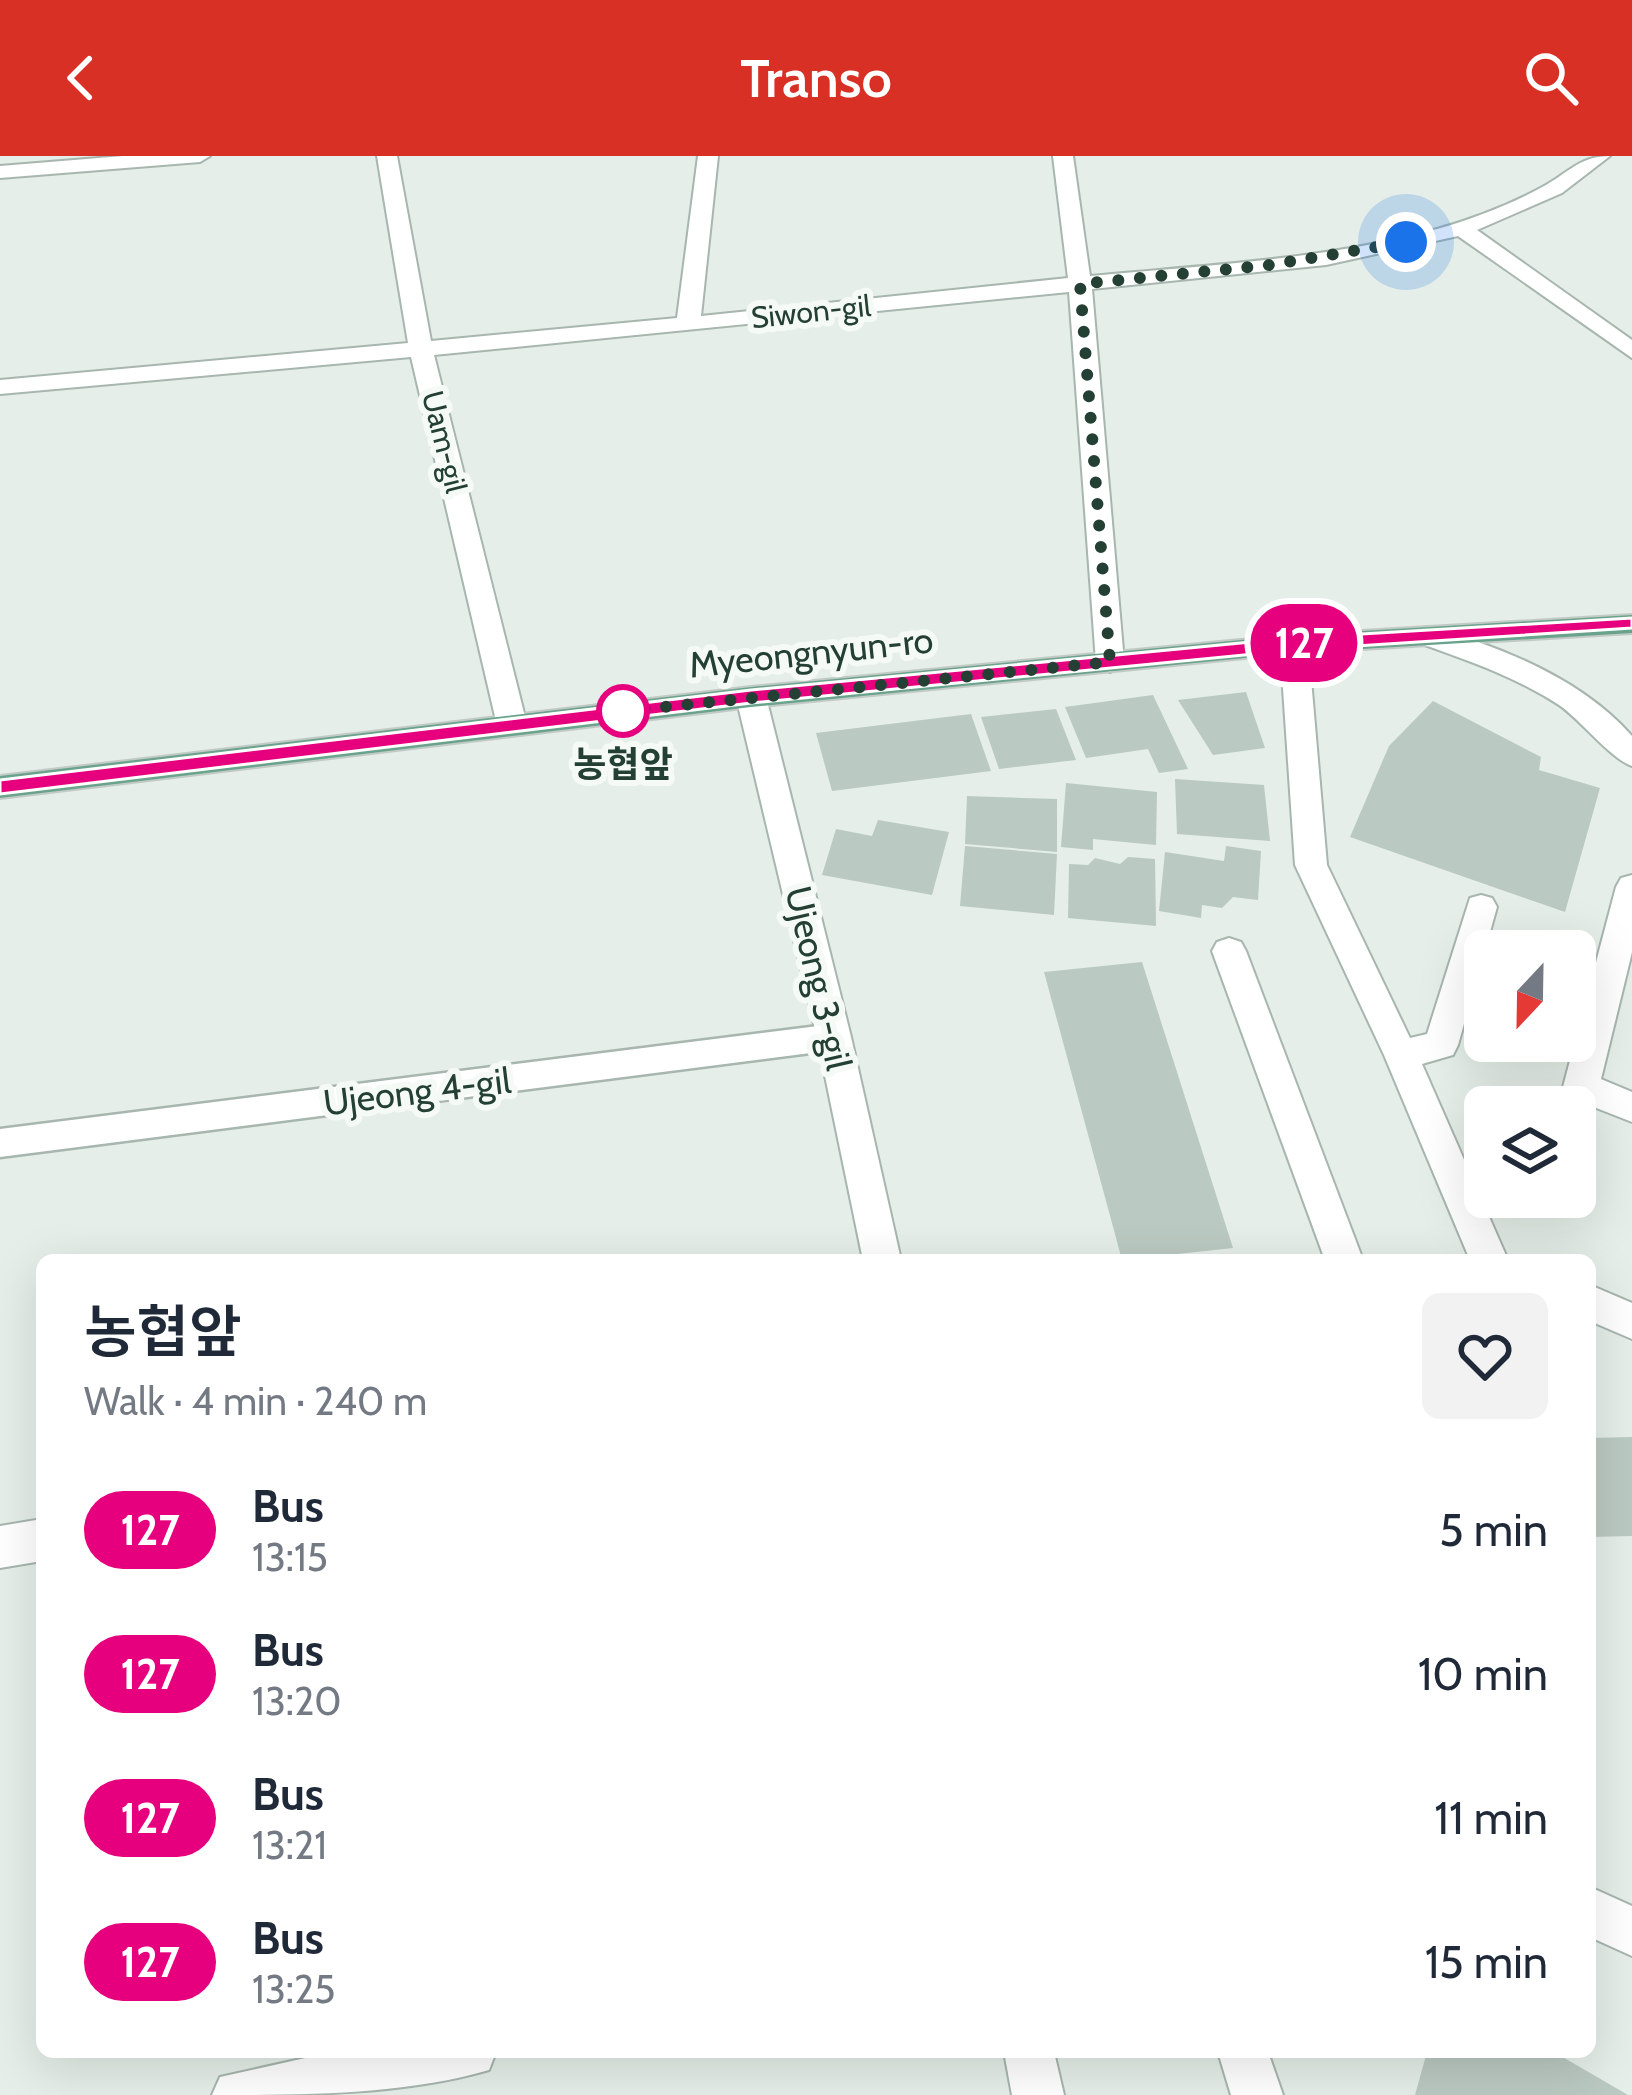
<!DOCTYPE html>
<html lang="en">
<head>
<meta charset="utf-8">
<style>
  :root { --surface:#fff; --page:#f2f2f3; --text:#1f2937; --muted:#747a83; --accent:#d93025 }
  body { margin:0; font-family:Cabin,"Noto Sans KR",sans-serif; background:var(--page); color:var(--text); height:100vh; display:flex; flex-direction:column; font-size:45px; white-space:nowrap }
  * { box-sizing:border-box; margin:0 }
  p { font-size:39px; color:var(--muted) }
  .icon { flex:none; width:66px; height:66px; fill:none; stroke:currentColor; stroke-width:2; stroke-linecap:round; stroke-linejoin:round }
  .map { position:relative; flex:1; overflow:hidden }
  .panel { position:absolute; left:36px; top:1098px; width:1560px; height:804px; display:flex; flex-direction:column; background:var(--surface); border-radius:18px; box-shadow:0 12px 48px #0002 }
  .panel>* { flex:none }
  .badge { padding:0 24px; border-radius:39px; font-size:42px; line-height:78px }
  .needle { width:78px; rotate:202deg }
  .buttons { position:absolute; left:1464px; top:774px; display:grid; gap:24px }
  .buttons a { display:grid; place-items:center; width:132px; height:132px; border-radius:18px; background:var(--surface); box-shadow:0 12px 48px #0002; font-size:60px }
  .you { position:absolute; width:60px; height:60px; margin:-30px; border:9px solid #fff; border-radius:50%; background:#1a73e8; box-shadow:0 0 0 18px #1a73e833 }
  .map>.badge { position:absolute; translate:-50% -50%; box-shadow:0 0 0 6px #fff }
  .round { display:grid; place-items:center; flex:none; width:126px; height:126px; border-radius:18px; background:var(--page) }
  .head { display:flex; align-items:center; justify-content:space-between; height:204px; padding:0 48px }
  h1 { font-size:57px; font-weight:600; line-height:90px }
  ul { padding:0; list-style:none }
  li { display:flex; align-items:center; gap:36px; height:144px; padding:0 48px }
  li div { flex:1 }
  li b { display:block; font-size:45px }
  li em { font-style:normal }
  li .badge { min-width:132px; font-weight:700; text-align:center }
  header { display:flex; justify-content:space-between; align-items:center; height:156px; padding:0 48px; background:var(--accent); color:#fff; font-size:54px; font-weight:600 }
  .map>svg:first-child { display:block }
  .building { fill:#bac9c1 }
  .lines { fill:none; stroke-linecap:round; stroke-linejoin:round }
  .lane-casing { stroke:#a7b6ae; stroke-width:5 }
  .street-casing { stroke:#a7b6ae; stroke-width:4 }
  .primary-casing { stroke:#c2cac6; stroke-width:4 }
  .lane { fill:#fff; fill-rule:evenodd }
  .street { fill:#fff; fill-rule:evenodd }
  .primary { fill:#6aa38c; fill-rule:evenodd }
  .line { fill:#e6007e; stroke:#fff; stroke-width:3 }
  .walk { stroke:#244034; stroke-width:12; stroke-dasharray:0 21.6 }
  .stop-dot { fill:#fff; stroke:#e6007e; stroke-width:6 }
  .labels { text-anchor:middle; stroke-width:12; stroke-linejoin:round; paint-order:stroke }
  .far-street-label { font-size:30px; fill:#244034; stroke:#f5faf7 }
  .street-label { font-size:36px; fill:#244034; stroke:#f5faf7 }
  .stop-label { font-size:36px; font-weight:bold; fill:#244034; stroke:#f5faf7 }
</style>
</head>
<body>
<header><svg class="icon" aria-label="back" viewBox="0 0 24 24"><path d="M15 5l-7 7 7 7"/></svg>Transo<svg class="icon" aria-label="search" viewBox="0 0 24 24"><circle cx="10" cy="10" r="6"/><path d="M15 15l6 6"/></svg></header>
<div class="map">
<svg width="1632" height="1939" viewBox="0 0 1632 1939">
  <rect width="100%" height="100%" fill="#e5eee8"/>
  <!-- building -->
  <g class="building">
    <polygon points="1246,536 1265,592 1213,599 1178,544"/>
    <polygon points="1153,539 1188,613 1159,617 1148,593 1086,602 1065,551"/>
    <polygon points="1433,545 1541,601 1539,614 1600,632 1565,756 1350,681 1389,590"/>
    <polygon points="1056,553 1076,604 999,613 981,561"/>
    <polygon points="971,558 991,615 832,635 816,577"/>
    <polygon points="1175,623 1264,629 1270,685 1177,678"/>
    <polygon points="1066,627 1157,636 1156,689 1093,683 1093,694 1061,691"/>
    <polygon points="967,640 1057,643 1057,696 965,688"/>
    <polygon points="878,664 949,676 932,739 822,719 836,673 872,680"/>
    <polygon points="965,690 1057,698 1054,759 960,750"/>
    <polygon points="1226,690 1261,695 1258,744 1233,741 1222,752 1202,749 1201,762 1159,755 1165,696 1224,705"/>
    <polygon points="1128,701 1155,703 1156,770 1068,762 1069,708 1088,709 1095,702 1120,708"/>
    <polygon points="1142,806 1233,1092 1122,1104 1044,816"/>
    <polygon points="1632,1281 1632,1380 1590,1381 1590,1282"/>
    <polygon points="1427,1896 1554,1896 1628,1939 1415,1939"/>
  </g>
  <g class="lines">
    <!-- lane casing -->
    <g class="lane-casing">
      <polygon id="lane" points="834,868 845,872 850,881 845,890 834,894 0,1001 0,973"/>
    </g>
    <!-- street casing -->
    <g class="street-casing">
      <g id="street">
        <polygon points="123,0 210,0 200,6 0,22 0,10"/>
        <path d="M377,0h20l34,185 246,-23 21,-162h20l-17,160 367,-38 -15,-122h20l17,120c116,-11 234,-16 347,-47 35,-10 75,-25 109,-44 24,-14 35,-29 64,-29l-48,37 -85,37 155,110v18l-174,-122 -132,29 -234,24 32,373 -14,10 -14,-10 -27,-370 -635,63 93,370 -15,10 -15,-10 -86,-368 -411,37v-14l408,-37z"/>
        <path d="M1429,471c71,19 153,52 203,109v30c-21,-7 -51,-46 -73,-61 -43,-28 -92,-45 -140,-62l-4,-7 4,-7z"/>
        <polygon points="1294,479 1308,488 1327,709 1410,882 1427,878 1470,742 1481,739 1492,742 1497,751 1458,889 1453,899 1422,908 1508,1104 1470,1104 1384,899 1295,709 1280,488"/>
        <polygon points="751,531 766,541 851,881 901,1104 863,1104 817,881 736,541"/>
        <polygon points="1632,719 1632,796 1601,923 1632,936 1632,966 1568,941 1563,931 1616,731 1621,722"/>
        <polygon points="1229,782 1241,786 1246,795 1363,1104 1325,1104 1212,795 1217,786"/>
        <polygon points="1590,1129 1632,1147 1632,1183 1590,1165"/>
        <polygon points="42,1363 42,1405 0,1412 0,1370"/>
        <polygon points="1590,1731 1632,1750 1632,1800 1590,1781"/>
        <path d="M332,1896h164l-7,18c-86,25 -186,25 -277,25l8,-18z"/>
        <polygon points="1004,1896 1054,1896 1064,1939 1012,1939"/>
        <polygon points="1218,1896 1268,1896 1283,1939 1231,1939"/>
      </g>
    </g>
    <!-- primary casing -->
    <g class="primary-casing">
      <polygon id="primary" points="1632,459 1632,477 1294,497 751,551 0,642 0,620 751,531 1294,479"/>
    </g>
    <!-- lane -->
    <use href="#lane" class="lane"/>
    <!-- street -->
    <use href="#street" class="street"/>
    <!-- primary -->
    <use href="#primary" class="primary"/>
  </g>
  <!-- line -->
  <polygon class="line" points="1632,462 1632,472 1294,494 751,547 0,638 0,624 751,534 1294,482"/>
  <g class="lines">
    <!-- walk -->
    <polyline class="walk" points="623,555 1110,506 1080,128 1270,109 1406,86"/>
  </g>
  <!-- markers -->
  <circle class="stop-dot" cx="623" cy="555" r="24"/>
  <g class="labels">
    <!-- far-street labels -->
    <g class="far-street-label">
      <text transform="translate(811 156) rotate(-6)" y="10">Siwon-gil</text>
      <text transform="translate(444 286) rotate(76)" y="10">Uam-gil</text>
    </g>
    <!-- street labels -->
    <g class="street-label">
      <text transform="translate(811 496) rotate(-6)" y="13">Myeongnyun-ro</text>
      <text transform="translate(819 822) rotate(77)" y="13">Ujeong 3-gil</text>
      <text transform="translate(417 935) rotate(-7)" y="13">Ujeong 4-gil</text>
    </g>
    <!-- stop labels -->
    <g class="stop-label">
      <text x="623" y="621">농협앞</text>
    </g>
  </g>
</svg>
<div class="buttons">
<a><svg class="needle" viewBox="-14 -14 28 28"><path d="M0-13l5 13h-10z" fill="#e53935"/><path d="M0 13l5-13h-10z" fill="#747a83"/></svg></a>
<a><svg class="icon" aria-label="layers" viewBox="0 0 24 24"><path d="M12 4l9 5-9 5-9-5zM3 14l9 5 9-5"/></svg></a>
</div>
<div class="you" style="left:1406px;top:86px"></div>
<b class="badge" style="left:1304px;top:487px;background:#e6007e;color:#fff">127</b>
<section class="panel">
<div class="head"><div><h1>농협앞</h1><p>Walk · 4 min · 240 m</p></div><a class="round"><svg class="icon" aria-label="heart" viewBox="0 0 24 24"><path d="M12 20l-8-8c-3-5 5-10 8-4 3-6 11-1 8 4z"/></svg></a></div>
<ul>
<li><span class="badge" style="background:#e6007e;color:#fff">127</span><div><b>Bus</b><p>13:15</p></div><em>5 min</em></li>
<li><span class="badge" style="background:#e6007e;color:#fff">127</span><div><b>Bus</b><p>13:20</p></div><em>10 min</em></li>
<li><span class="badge" style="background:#e6007e;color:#fff">127</span><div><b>Bus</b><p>13:21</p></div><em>11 min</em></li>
<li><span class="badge" style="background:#e6007e;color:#fff">127</span><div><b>Bus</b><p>13:25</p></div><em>15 min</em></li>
</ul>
</section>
</div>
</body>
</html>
